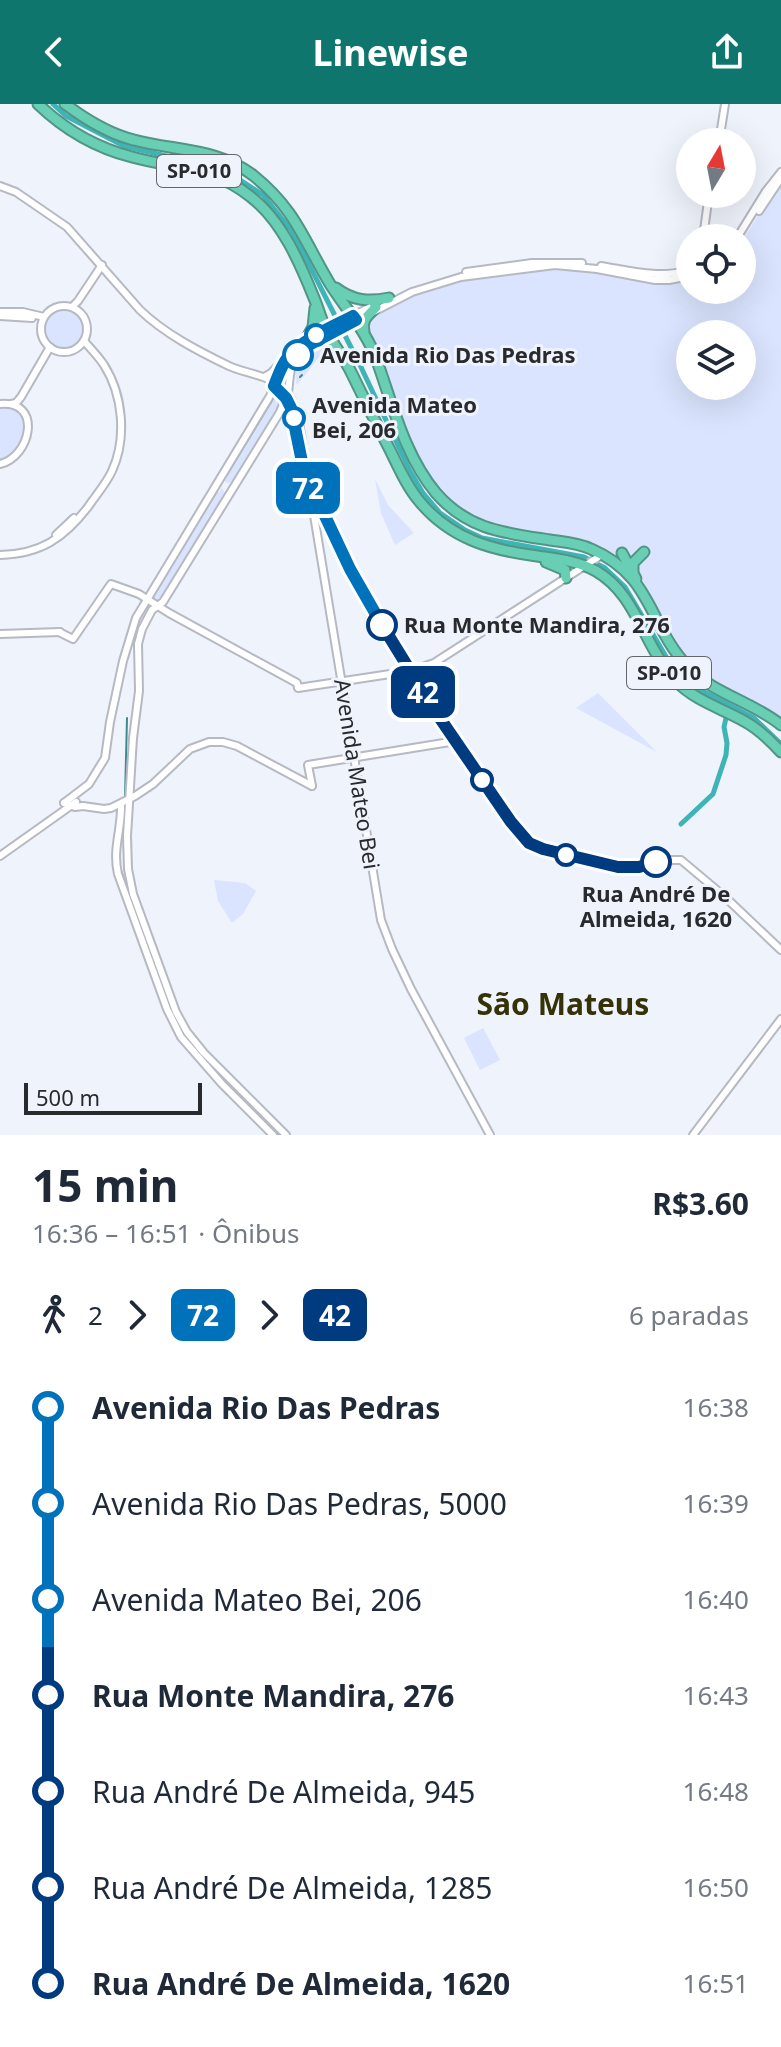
<!DOCTYPE html>
<html lang="pt">
<head>
<meta charset="utf-8">
<style>
  :root { --surface:#fff; --page:#f2f2f3; --text:#1f2937; --muted:#747a83; --accent:#0f766e }
  body { margin:0; font-family:"Noto Sans",sans-serif; background:var(--page); color:var(--text); height:100vh; display:flex; flex-direction:column; font-size:30px; white-space:nowrap }
  * { box-sizing:border-box; margin:0 }
  p { font-size:26px; color:var(--muted) }
  .icon { flex:none; width:44px; height:44px; fill:none; stroke:currentColor; stroke-width:2; stroke-linecap:round; stroke-linejoin:round }
  .map { position:relative; height:1031px; overflow:hidden }
  .details { display:flex; flex-direction:column; background:var(--surface); flex:1 }
  .details>* { flex:none }
  .badge { padding:0 16px; border-radius:12px; font-size:28px; line-height:52px }
  .needle { width:52px; rotate:10deg }
  .controls { position:absolute; left:676px; top:24px; display:grid; gap:16px }
  .controls a { display:grid; place-items:center; width:80px; height:80px; border-radius:50%; background:var(--surface); box-shadow:0 8px 32px #0002; font-size:40px }
  .scale { position:absolute; left:24px; bottom:20px; width:178px; box-sizing:border-box; padding-left:8px; border:4px solid #292a2e; border-top:0; font-size:22px; line-height:28px; white-space:nowrap; color:#292a2e; -webkit-text-stroke:6px #eff3fc; paint-order:stroke }
  .map>.badge { position:absolute; translate:-50% -50%; box-shadow:0 0 0 4px #fff }
  .legs { display:flex; align-items:center; gap:12px; height:88px; padding:0 32px; font-size:26px }
  .legs p { margin-inline-start:auto }
  .headline { display:flex; align-items:center; justify-content:space-between; height:136px; padding:0 32px }
  h1 { font-size:44px; font-weight:700; line-height:60px }
  ul { padding:0 32px; list-style:none }
  li { display:flex; align-items:center; gap:28px; height:96px; font-size:30px }
  li i { display:grid; place-items:center; width:12px; height:100%; margin:0 10px; background:currentColor }
  li i::after { content:''; width:20px; height:20px; margin:-10px; border:6px solid; border-radius:50%; background:var(--surface) }
  li p { margin-inline-start:auto }
  li:first-child i { background:linear-gradient(#0000 50%,currentColor 0) }
  li:last-child i { background:linear-gradient(currentColor 50%,#0000 0) }
  header { display:flex; justify-content:space-between; align-items:center; height:104px; padding:0 32px; background:var(--accent); color:#fff; font-size:36px; font-weight:700 }
  .map>svg:first-child { display:block }
  .green { fill:#dae4fe; fill-rule:evenodd }
  .lines { fill:none; stroke-linecap:round; stroke-linejoin:round }
  .stream { stroke:#388b8e; stroke-width:2 }
  .river { stroke:#3eb4b7; stroke-width:5 }
  .secondary-casing { stroke:#b6b9c2; stroke-width:10 }
  .highway-casing { stroke:#529585; stroke-width:13 }
  .secondary { stroke:#fff; stroke-width:6 }
  .highway { stroke:#68cfb4; stroke-width:9 }
  .line-1-casing { stroke:#fff; stroke-width:18 }
  .line-2-casing { stroke:#fff; stroke-width:18 }
  .line-1 { stroke:#0072bc; stroke-width:12 }
  .line-2 { stroke:#003b80; stroke-width:12 }
  .stop-1-dot { fill:#fff; stroke:#0072bc; stroke-width:4 }
  .stop-2-dot { fill:#fff; stroke:#003b80; stroke-width:4 }
  .labels { text-anchor:middle; stroke-width:6; stroke-linejoin:round; paint-order:stroke }
  .shield { fill:#eff3fc; stroke:#64666c; stroke-width:2 }
  .shield-label { font-size:20px; font-weight:bold; fill:#292a2e }
  .stop-label { font-size:22px; font-weight:bold; fill:#292a2e; stroke:#eff3fc; text-anchor:start }
  .street-label { font-size:22px; fill:#292a2e; stroke:#eff3fc }
  .district-label { font-size:30px; font-weight:bold; fill:#363207; stroke:#eff3fc }
</style>
</head>
<body>
<header><svg class="icon" aria-label="back" viewBox="0 0 24 24"><path d="M15 5l-7 7 7 7"/></svg>Linewise<svg class="icon" aria-label="share" viewBox="0 0 24 24"><path d="M12 15V3M7 8l5-5 5 5M5 13v7h14v-7"/></svg></header>
<div class="map">
<svg width="781" height="1031" viewBox="0 0 781 1031">
  <rect width="100%" height="100%" fill="#eff3fc"/>
  <!-- green -->
  <g class="green">
    <path d="M781,79v537l-17,-14 -39,-18 -37,-28 -27,-44 -22,-43 -34,-24 -47,-12 -43,-6 -45,-13 -23,-17 -16,-17 -18,-38 -15,-31 -32,-86 1,-8 8,-9 21,-8 28,-15 36,-10 77,-9h43l78,13 32,-6v13h52v-49l31,-49zM690,230h52v52h-52z"/>
    <circle cx="64" cy="225" r="19"/>
    <path d="M321,236l8,2 10,14 -16,8 -4,-7 -22,28c-6,-19 8,-36 24,-45z"/>
    <path d="M277,289l6,7c-15,28 -33,57 -51,82l-5,1 -2,-3z"/>
    <path d="M4,303c35,4 18,47 -4,53v-52z"/>
    <polygon points="375,375 388,401 414,429 395,441 381,409"/>
    <polygon points="222,384 225,389 160,499 152,496 218,388 219,388"/>
    <polygon points="598,589 657,648 576,604"/>
    <polygon points="214,776 245,779 256,787 243,810 232,819 218,797"/>
    <polygon points="483,924 500,956 480,966 464,934"/>
  </g>
  <g class="lines">
    <!-- stream -->
    <g class="stream">
      <polyline points="285,273 286,271"/>
      <polyline points="300,273 302,271"/>
      <polyline points="226,372 277,288"/>
      <polyline points="160,480 217,387"/>
      <polyline points="125,694 127,614"/>
      <polyline points="119,745 124,718 125,700"/>
      <polyline points="120,764 166,889"/>
      <polyline points="174,910 187,936"/>
      <polyline points="194,944 275,1026"/>
      <polyline points="278,1029 280,1031"/>
    </g>
    <!-- river -->
    <g class="river">
      <polyline points="53,0 66,12 124,42 225,66 263,91 292,127 360,261 410,367 423,389 440,409 465,426 482,434 584,453 605,464 625,483 671,561 693,582 754,614 781,640"/>
      <polyline points="681,720 713,690 726,651 727,639 724,623 726,614"/>
    </g>
    <!-- secondary casing -->
    <g class="secondary-casing">
      <g id="secondary">
        <polyline points="719,38 725,0"/>
        <path d="M0,82l16,6 51,35 73,83c25,24 58,41 89,56 20,9 46,9 60,29 10,14 14,54 17,72l75,453 11,29 19,40 79,146"/>
        <polyline points="759,107 781,74"/>
        <polyline points="703,134 709,90"/>
        <polyline points="737,134 766,87 781,68"/>
        <path d="M601,162c31,5 58,13 89,4"/>
        <polyline points="466,168 532,159 582,159"/>
        <circle cx="64" cy="225" r="23"/>
        <polyline points="72,203 78,197 102,161"/>
        <polyline points="0,208 23,208 44,213"/>
        <polyline points="0,212 32,214"/>
        <polyline points="264,273 271,269 282,258"/>
        <path d="M0,300c43,-4 31,53 0,60"/>
        <polyline points="11,300 16,299 21,293 50,243"/>
        <path d="M312,385c35,76 76,150 122,221 25,38 52,74 77,112l14,17 11,8 88,21 15,-1 23,-7h19l43,36 57,54"/>
        <polyline points="56,431 74,414"/>
        <path d="M0,451c41,-1 64,-17 88,-48 8,-12 18,-23 24,-36 15,-33 11,-76 -8,-106 -6,-9 -13,-16 -20,-24"/>
        <polyline points="59,528 73,535 111,480 139,490 169,509 297,579 298,584 410,567 434,559 603,450"/>
        <polyline points="0,530 60,528"/>
        <polyline points="312,682 308,661 456,637"/>
        <path d="M64,699l25,-19 16,-26 5,-36 13,-61 13,-43 134,-222c6,-12 9,-25 16,-36 17,-24 61,-41 87,-54"/>
        <polyline points="64,699 75,703 83,702 104,705 111,704 135,692 153,680 190,645 209,638 223,638 237,642 312,682"/>
        <path d="M121,700c1,25 -9,45 -3,70l49,135 14,28 41,47 51,51"/>
        <polyline points="0,752 76,698"/>
        <path d="M286,1031l-82,-82 -17,-21 -11,-20 -43,-118 -5,-25 -1,-33 6,-98 6,-47 -1,-47 4,-15 10,-19 11,-8 117,-190c2,-6 7,-13 8,-19 3,-23 0,-33 21,-48l103,-53 49,-15 94,-12 42,4 58,11h14l21,-4"/>
        <polyline points="693,1031 781,915"/>
      </g>
    </g>
    <!-- highway casing -->
    <g class="highway-casing">
      <g id="highway">
        <path d="M38,0c26,25 59,44 94,53 44,12 81,9 119,40 31,24 49,66 63,101 5,12 8,24 13,34 8,15 18,27 25,42 12,25 25,51 38,76 9,18 17,37 30,52 31,37 71,48 117,54 20,3 41,5 59,15 42,24 48,78 81,111 19,19 44,26 67,39 15,8 26,19 37,31"/>
        <path d="M65,0c20,15 44,30 69,36 41,11 85,8 120,36 42,34 50,65 76,108 16,25 37,48 47,77 16,45 28,95 59,132 32,37 69,40 114,47 14,2 29,3 41,9 63,27 57,77 98,119 25,26 64,34 92,57"/>
        <path d="M336,184c17,13 33,14 53,10"/>
        <path d="M364,227c-3,-12 5,-16 12,-24l-3,-6"/>
        <polyline points="304,239 313,223 315,204"/>
        <polyline points="622,449 631,466"/>
        <polyline points="546,458 565,466 566,474"/>
        <polyline points="636,475 633,469 633,459 644,448"/>
      </g>
    </g>
    <!-- secondary -->
    <use href="#secondary" class="secondary"/>
    <!-- highway -->
    <use href="#highway" class="highway"/>
  </g>
  <g class="lines">
    <!-- line-1 casing -->
    <g class="line-1-casing">
      <path id="line-1" d="M298,251l11,-10 47,-25 -3,-4c-21,11 -49,22 -65,41 -7,9 -10,19 -14,29l12,12 5,10 18,88 9,5 32,68 32,56"/>
    </g>
    <!-- line-2 casing -->
    <g class="line-2-casing">
      <polyline id="line-2" points="382,521 435,607 511,718 529,739 543,745 618,763 639,763 656,758"/>
    </g>
    <!-- line-1 -->
    <use href="#line-1" class="line-1"/>
    <!-- line-2 -->
    <use href="#line-2" class="line-2"/>
  </g>
  <!-- markers -->
  <g class="stop-1-dot">
    <circle cx="316" cy="231" r="10"/>
    <circle cx="298" cy="251" r="14"/>
    <circle cx="294" cy="314" r="10"/>
  </g>
  <g class="stop-2-dot">
    <circle cx="382" cy="521" r="14"/>
    <circle cx="482" cy="676" r="10"/>
    <circle cx="566" cy="751" r="10"/>
    <circle cx="656" cy="758" r="14"/>
  </g>
  <g class="labels">
    <!-- shield labels -->
    <g class="shield">
      <rect x="157" y="51" width="84" height="32" rx="6"/>
      <rect x="627" y="553" width="84" height="32" rx="6"/>
    </g>
    <g class="shield-label">
      <text x="199" y="74">SP-010</text>
      <text x="669" y="576">SP-010</text>
    </g>
    <!-- stop labels -->
    <g class="stop-label">
      <text x="320" y="259">Avenida Rio Das Pedras</text>
      <text x="312" y="309">Avenida Mateo<tspan x="312" dy="25">Bei, 206</tspan></text>
      <text x="404" y="529">Rua Monte Mandira, 276</text>
      <text x="656" y="798" text-anchor="middle">Rua André De<tspan x="656" dy="25">Almeida, 1620</tspan></text>
    </g>
    <!-- street labels -->
    <g class="street-label">
      <text transform="translate(357 670) rotate(81)" y="8">Avenida Mateo Bei</text>
    </g>
    <!-- district labels -->
    <g class="district-label">
      <text x="563" y="911">São Mateus</text>
    </g>
  </g>
</svg>
<div class="controls">
<a><svg class="needle" viewBox="-14 -14 28 28"><path d="M0-13l5 13h-10z" fill="#e53935"/><path d="M0 13l5-13h-10z" fill="#747a83"/></svg></a>
<a><svg class="icon" aria-label="locate" viewBox="0 0 24 24"><circle cx="12" cy="12" r="6"/><path d="M12 2v4M12 18v4M2 12h4M18 12h4"/></svg></a>
<a><svg class="icon" aria-label="layers" viewBox="0 0 24 24"><path d="M12 4l9 5-9 5-9-5zM3 14l9 5 9-5"/></svg></a>
</div>
<div class="scale">500 m</div>
<b class="badge" style="left:308px;top:384px;background:#0072bc;color:#fff">72</b>
<b class="badge" style="left:423px;top:588px;background:#003b80;color:#fff">42</b>
</div>
<section class="details">
<div class="headline"><div><h1>15 min</h1><p>16:36 – 16:51 · Ônibus</p></div><b>R$3.60</b></div>
<div class="legs"><svg class="icon" aria-label="walk" viewBox="0 0 24 24"><circle cx="13" cy="4" r="2"/><path d="M13 8l-2 6 4 7M11 14l-3 7M7 12l3-4h3l4 4"/></svg>2<svg class="icon" aria-label="forward" viewBox="0 0 24 24"><path d="M9 5l7 7-7 7"/></svg><b class="badge" style="background:#0072bc;color:#fff">72</b><svg class="icon" aria-label="forward" viewBox="0 0 24 24"><path d="M9 5l7 7-7 7"/></svg><b class="badge" style="background:#003b80;color:#fff">42</b><p>6 paradas</p></div>
<ul>
<li><i style="color:#0072bc"></i><b>Avenida Rio Das Pedras</b><p>16:38</p></li>
<li><i style="color:#0072bc"></i><span>Avenida Rio Das Pedras, 5000</span><p>16:39</p></li>
<li><i style="color:#0072bc"></i><span>Avenida Mateo Bei, 206</span><p>16:40</p></li>
<li><i style="color:#003b80"></i><b>Rua Monte Mandira, 276</b><p>16:43</p></li>
<li><i style="color:#003b80"></i><span>Rua André De Almeida, 945</span><p>16:48</p></li>
<li><i style="color:#003b80"></i><span>Rua André De Almeida, 1285</span><p>16:50</p></li>
<li><i style="color:#003b80"></i><b>Rua André De Almeida, 1620</b><p>16:51</p></li>
</ul>
</section>
</body>
</html>
